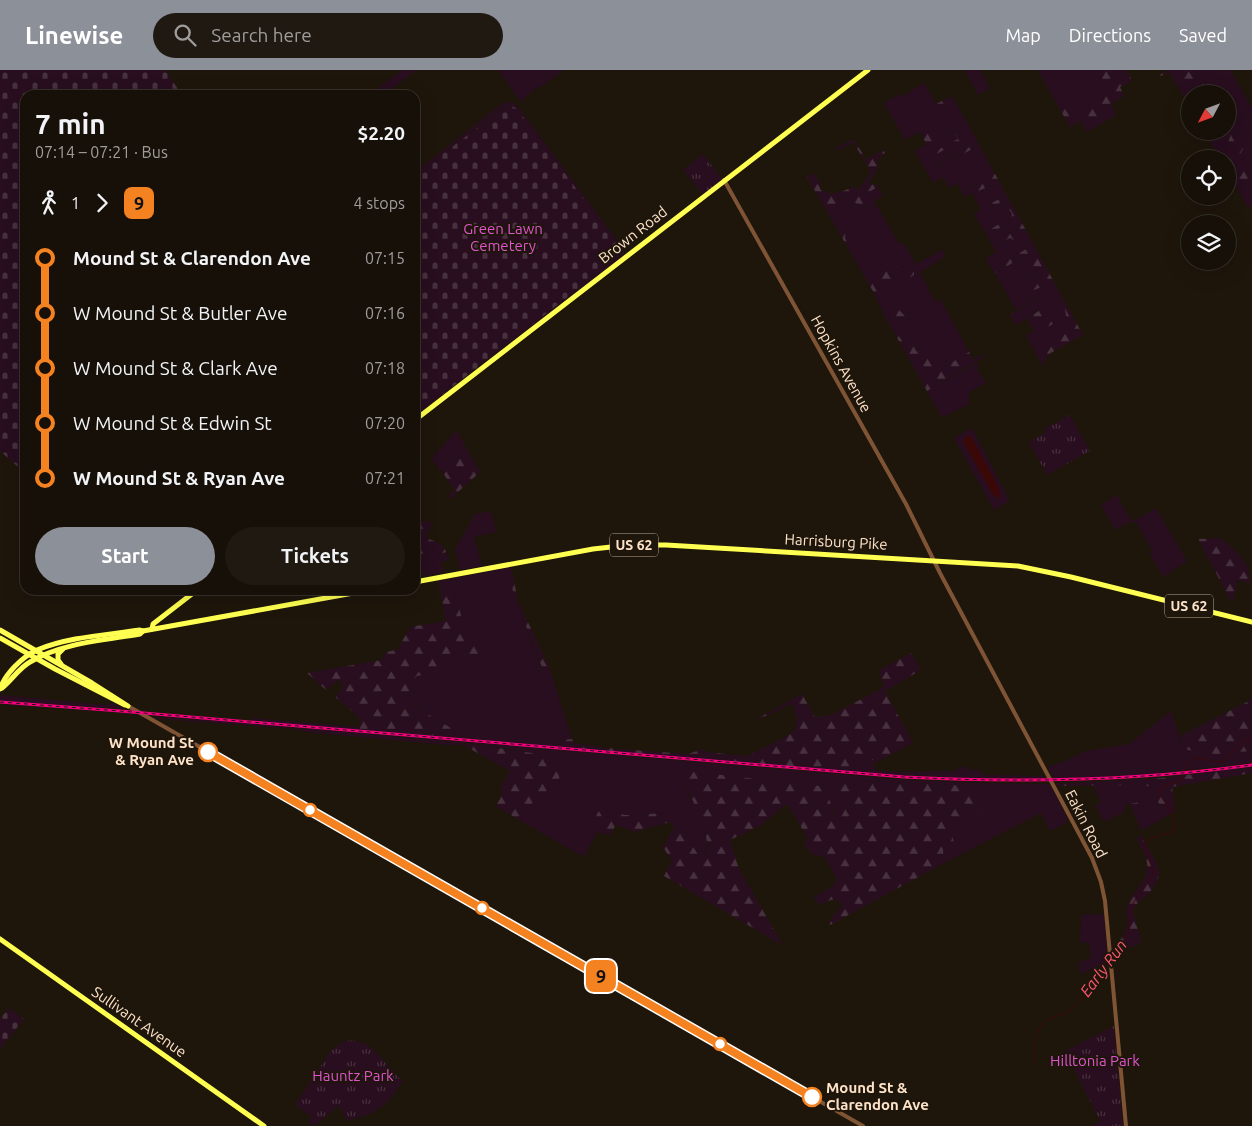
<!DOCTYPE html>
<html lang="en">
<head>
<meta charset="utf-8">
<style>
  :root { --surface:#161008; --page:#1f1912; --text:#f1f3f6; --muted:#9e9d9c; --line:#353029; --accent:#8c9099 }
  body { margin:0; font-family:Ubuntu,sans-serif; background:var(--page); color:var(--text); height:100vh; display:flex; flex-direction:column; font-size:19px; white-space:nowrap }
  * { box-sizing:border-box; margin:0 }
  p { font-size:16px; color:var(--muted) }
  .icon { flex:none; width:28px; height:28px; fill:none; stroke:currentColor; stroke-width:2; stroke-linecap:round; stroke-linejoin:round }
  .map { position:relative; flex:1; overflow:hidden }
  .details { position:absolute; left:20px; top:20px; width:400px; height:505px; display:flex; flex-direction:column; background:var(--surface); border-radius:15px; box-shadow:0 5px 20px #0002,0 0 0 1px var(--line) }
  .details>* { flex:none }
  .badge { padding:0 10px; border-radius:8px; font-size:18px; line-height:32px }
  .needle { width:32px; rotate:229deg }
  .buttons { position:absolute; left:1181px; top:15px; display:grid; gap:10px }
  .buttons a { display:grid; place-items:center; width:55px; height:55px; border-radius:50%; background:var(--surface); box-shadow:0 5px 20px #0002,0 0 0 1px var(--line); font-size:25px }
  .map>.badge { position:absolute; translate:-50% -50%; box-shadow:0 0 0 2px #fff }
  .legs { display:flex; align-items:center; gap:8px; height:55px; padding:0 15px; font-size:16px }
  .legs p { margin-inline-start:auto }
  .head { display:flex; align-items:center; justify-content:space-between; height:85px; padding:0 15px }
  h1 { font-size:28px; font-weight:700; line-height:38px }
  .button { display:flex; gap:10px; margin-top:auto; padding:10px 15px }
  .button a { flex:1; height:58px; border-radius:30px; background:var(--accent); color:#fff; font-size:20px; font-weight:700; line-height:58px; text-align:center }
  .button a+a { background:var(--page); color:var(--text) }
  ul { padding:0 15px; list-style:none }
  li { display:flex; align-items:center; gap:18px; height:55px; font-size:19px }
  li i { display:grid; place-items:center; width:8px; height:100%; margin:0 6px; background:currentColor }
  li i::after { content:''; width:12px; height:12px; margin:-6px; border:4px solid; border-radius:50%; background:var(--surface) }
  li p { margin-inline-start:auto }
  li:first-child i { background:linear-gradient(#0000 50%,currentColor 0) }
  li:last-child i { background:linear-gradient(currentColor 50%,#0000 0) }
  header { display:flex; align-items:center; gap:30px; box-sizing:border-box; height:70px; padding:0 25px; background:var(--accent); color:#fff }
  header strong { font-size:24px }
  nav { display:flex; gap:28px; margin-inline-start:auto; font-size:18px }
  .search { width:350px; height:45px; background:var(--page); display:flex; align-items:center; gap:12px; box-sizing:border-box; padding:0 18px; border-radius:28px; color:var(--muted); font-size:19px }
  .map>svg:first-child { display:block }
  .green { fill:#280e1f }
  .forest { fill:url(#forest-firs) }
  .cemetery { fill:url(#cemetery-stones) }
  .park { fill:url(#park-tufts) }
  .water { fill:#3b0808 }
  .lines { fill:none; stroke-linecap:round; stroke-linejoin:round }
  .stream { stroke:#3b0808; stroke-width:1 }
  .minor { stroke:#7f5435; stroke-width:4 }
  .major { stroke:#feff50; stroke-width:5 }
  .rail-casing { stroke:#f4007f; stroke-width:3 }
  .rail { stroke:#1e160b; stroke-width:1; stroke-dasharray:4; stroke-linecap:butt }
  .line-1-casing { stroke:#fff; stroke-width:11 }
  .line-1 { stroke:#f58220; stroke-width:8 }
  .stop-1-dot { fill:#fff; stroke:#f58220; stroke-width:2.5 }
  .labels { text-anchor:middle; stroke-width:4; stroke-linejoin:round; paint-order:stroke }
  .shield { fill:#1e160b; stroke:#bca690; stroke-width:1 }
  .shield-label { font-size:14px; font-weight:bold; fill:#ffe3c9 }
  .park-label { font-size:15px; fill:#e153cf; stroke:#1e160b }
  .street-label { font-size:15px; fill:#ffe3c9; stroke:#1e160b }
  .stop-label { font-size:15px; font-weight:bold; fill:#ffe3c9; stroke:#1e160b; text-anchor:end }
  .water-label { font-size:16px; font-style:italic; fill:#ff5771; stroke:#1e160b }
</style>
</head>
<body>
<header>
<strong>Linewise</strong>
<div class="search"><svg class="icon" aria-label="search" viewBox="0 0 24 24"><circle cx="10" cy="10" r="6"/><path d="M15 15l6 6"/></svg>Search here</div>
<nav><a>Map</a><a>Directions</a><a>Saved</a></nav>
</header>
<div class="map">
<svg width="1252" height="1056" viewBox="0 0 1252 1056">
  <defs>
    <pattern id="forest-firs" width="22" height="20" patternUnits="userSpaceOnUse" patternTransform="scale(1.25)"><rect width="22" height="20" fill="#280e1f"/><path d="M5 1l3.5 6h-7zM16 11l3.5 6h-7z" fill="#48313e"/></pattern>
    <pattern id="cemetery-stones" width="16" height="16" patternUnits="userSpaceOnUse" patternTransform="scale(1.25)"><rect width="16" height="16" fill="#280e1f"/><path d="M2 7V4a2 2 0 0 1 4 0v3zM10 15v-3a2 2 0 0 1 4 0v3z" fill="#48313e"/></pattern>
    <pattern id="park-tufts" width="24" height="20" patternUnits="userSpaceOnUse" patternTransform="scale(1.25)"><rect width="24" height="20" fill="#280e1f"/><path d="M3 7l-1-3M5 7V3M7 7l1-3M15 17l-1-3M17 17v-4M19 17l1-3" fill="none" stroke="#48313e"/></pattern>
  </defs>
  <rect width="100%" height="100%" fill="#1e160b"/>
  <!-- green -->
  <g class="green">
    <polygon points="403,0 417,0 383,25 368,25"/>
    <polygon points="498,0 564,0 542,16 532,21 521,32"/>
    <polygon points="965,0 980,0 990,18 978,25"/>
    <polygon points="1037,0 1096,0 1107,19 1107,24 1080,41 1076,43 1068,42 1045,13"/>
    <polygon points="1200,0 1230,0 1252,38 1252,87 1240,90 1237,88 1231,64 1225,81 1226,89 1220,89 1204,61 1209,63 1228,61 1228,24 1209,24 1208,16"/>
    <polygon points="924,13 958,70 934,83 930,74 934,72 918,59 919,62 905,70 884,33 900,24 901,27"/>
    <polygon points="952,26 971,60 969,63 974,72 973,75 935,96 936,99 974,78 977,78 986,94 988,103 984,110 967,119 968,121 975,117 978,121 995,114 1003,127 988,135 989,136 1004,132 1012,144 1011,148 985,162 974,144 981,139 972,123 965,127 957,113 949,118 943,107 933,113 915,81 927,74 931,82 924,88 963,70 942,31"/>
    <polygon points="506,32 514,33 519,38 625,181 622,187 607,199 415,348 624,183 517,39 510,35 503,37 415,105 415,102 496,38"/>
    <path d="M1228,94c5,11 12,19 24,23v18l-4,3 -20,-36z"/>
    <path d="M878,117l5,9 -9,5 25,43 4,-2 13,22 26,-14 4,6 -26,16 15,30 5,-3 29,53 -21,13 -2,1 -16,-21 -13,6 -3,-5 5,-4 -14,3 -6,-10 -3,1 -4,-7 30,-18 -1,-2 -18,5 -4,-4 -14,6 -8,-16 2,-1 9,-18 5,-1 2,5 12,-17 -15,-3 -3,-4 -23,12h-2l-13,-23 -1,-6 -3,-2 -2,-4 1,-5 4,-4c-5,-4 -11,-3 -15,-8 1,-8 3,-22 9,-27h3l4,6 14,8 4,-1 -6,-12z"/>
    <polygon points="1012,151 1016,151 1018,155 1017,158 991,173 987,165"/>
    <polygon points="1010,168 1026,173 1028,178 992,199 986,188 996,182 993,176"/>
    <polygon points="1028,184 1029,188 1021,197 1036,196 1038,200 1028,207 1029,210 1041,206 1043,208 1039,213 1026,222 1027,223 1046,215 1049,217 1048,221 1016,240 995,203"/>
    <path d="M1050,226c9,1 21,15 16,25 -3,7 -14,11 -21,13l8,8 -1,4 -14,11 -11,-19 26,-14 3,-9 -6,4 -3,-1 -3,-6 -5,-2 -23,15 -6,-10z"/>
    <polygon points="976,291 979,297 977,299 986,313 969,322 969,335 961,338 943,347 941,346 927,321 975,294"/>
    <polygon points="972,358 1010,431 994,440 954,368"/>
    <polygon points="457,360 465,376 442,402 431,389"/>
    <polygon points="1117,425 1130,449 1135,450 1156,438 1187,491 1163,507 1150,484 1152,480 1136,452 1129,452 1115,460 1101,435"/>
    <polygon points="491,441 496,462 474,467 482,496 460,500 455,479 475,444"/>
    <polygon points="429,477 440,484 446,482 449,490 441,492 443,502 424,507 423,497 425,479"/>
    <polygon points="507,498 514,525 541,598 543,600 549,597 572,669 561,670 560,673 563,677 453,667 456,663 454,660 410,632 408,630 413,610 417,606 438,602 445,597 453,583 457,582 460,584 465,595 474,565 462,549 453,514 439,515 439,511"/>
    <polygon points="0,625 106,635 113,633 125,639 0,631"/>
    <polygon points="1171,641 1183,679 1221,688 1237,682 1252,681 1252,693 1140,705 1054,709 1047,697 1065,691 1086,681 1129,674"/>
    <polygon points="157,647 218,651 449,671 447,675 305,662 296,659 158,649"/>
    <polygon points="253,648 359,657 361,660 252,651"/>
    <path d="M463,672l445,38 69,3 73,1 18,35 -2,4 -16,8 -9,-18 -97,50 -1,-15 11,-24 12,-3 7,-35 -132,-6 -3,12 9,4 4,5 -11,18 -4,-2 -8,-22 -150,-14c16,17 35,52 26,76l-5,-1 -25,-38 -7,-5 -42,2 -23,-6 -12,22 7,1 -13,25 -63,-36c10,-20 17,-25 37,-36l1,-19 -9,-8 -11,-4z"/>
    <polygon points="884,688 873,695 876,700 901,702 953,701 964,696 968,700 978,699 984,705 1044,706 1045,708 967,708 871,703 866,695 868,691"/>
    <polygon points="1093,715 1139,715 1155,717 1156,722 1144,731 1125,735 1124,742 1104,752 1095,735 1101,732"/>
    <polygon points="1157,731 1171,740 1175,739 1176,741 1141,761 1132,739"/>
    <polygon points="1104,844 1108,894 1084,926 1083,924 1099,896 1080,904 1079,892 1091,888 1089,872 1080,873 1081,845"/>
  </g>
  <!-- forest -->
  <g class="forest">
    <polygon points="1096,0 1126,0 1132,11 1120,17 1124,26 1111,34 1116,45 1087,62 1080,51 1070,57 1045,13 1068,42 1076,43 1080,41 1107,24 1107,19"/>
    <polygon points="1167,0 1200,0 1208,16 1209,24 1190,24 1190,37 1169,2 1161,6 1160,5"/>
    <polygon points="942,31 963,70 925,90 923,88 931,82 918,59 925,56 934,72 930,74 934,82 958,69 936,34"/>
    <path d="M971,60l112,205 -34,19c-6,6 -5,10 -2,18l-9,-15 14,-11 1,-4 -11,-2 -1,-3c13,-9 31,-9 23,-30 -2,-7 -7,-10 -14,-11l-40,19 38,-24 1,-3 -3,-3 -19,8 -2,-1 14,-9 4,-5 -2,-2 -12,4 -1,-2 10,-8 -2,-4 -13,4 -2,-3 8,-9 -1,-4 -33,19 -3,-4 36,-21 -2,-4 -8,4 -4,-8 -4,-2 -17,8 -2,-3 26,-15 1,-3 -2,-4h-4l-25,14 -2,-3 26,-14 1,-4 -8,-12 -15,4 -1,-1 15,-8 -8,-13 -17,7 -3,-4 -8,5 -1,-2 18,-10 4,-7 -2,-9 -9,-16h-3l-38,21 -1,-2 38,-22v-3l-4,-9z"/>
    <path d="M1235,63l3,2 5,14 -5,9 2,2 12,-3v30c-13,-5 -24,-13 -24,-28h-2l-1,-8 6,-17z"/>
    <path d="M853,69l14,21 16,-10 2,3c-7,5 -9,6 -7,15l-9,14 1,3 6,-1 2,3 -15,8 7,10 -6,3 -13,-8 -4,-6h-3l-4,3 -2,6 5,6 -8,8v4c4,5 10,4 15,8l-4,4 -1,5 2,4 4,1v7l13,23h2l23,-12c5,7 17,7 25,6v8l-17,10h-2l-2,-5 -5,1 -10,19 -71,-123 7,-4 6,10v6c12,8 21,3 33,-2l5,3 12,-16 -1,-6 -16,-26 -16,9 -1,-3z"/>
    <polygon points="1050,236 1052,238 1044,242 1047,248 1050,248 1056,245 1060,247 1053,254 1027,268 1026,265 1034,261 1027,249 1040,240"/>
    <polygon points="922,239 922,241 892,259 885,246 899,240 903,244"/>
    <polygon points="898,265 905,275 916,269 919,270 914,276 916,281 930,275 946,296 969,282 973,290 983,284 984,287 927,321 896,266"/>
    <polygon points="465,376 480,402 450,429 448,426 455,420 442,402"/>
    <path d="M415,450l3,2 12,-1 2,4 -6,9 1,4c8,4 16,5 19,14l-6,2 -11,-7 -4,2 -2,18 2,7h-2l-8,-13z"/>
    <path d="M1221,468c14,12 31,25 29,45l-13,-3 -4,21h-2l-33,-62z"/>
    <polygon points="511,497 518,531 549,597 543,600 514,525 507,498"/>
    <path d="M453,514l9,35 12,16 10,34 -14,1c-6,-6 -7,-14 -13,-18h-4l-8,15 -7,6 -21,3 -4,4 -5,19 2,4 44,27 2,3 -3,4 -92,-7 -2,-3 1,-9 -25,-21 8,-10 -2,-5 -3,-2 -12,10 -19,-17 75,-13 2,-7 14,-4 12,-22 36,-6 -7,-36z"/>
    <polygon points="911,583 921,600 885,621 913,673 884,688 868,691 866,695 871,703 592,680 563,677 560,673 561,670 572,669 574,673 606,678 688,684 703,679 707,682 747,686 774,673 790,664 796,658 797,649 793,636 791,634 758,650 757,649 802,624 815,647 831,645 881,619 884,614 878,601"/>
    <polygon points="1252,627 1252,681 1237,682 1221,688 1194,686 1193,681 1183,679 1180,666 1249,631"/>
    <path d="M449,671l90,13c19,6 23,12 19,31 -20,11 -27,16 -37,36l-25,-15 6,-11 -1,-8 9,-16 -47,-26h-16z"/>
    <path d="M1252,697v6l-80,14 3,22c-8,4 -13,-2 -18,-8l-25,8 -2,-5 14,-3 12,-9 -1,-5 -16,-2 -82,1 -2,-2 106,-6z"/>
    <path d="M676,700l145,16 7,9 7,22 5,2 10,-18c-4,-7 -10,-6 -15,-12v-6l6,-3 132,6 11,18 -2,6 -16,11 -12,3 -3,5 3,14 -11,5 1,15 -114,62 -1,-4 13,-14 -2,-5 -6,-3 -14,5 -4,-3 -2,-4 18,-10 5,-8 -12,-22 -13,-3 -8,-9 4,-6 -19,-33 -4,-1 -24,20 -31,15 9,29 43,75h-2l-116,-68 8,-15 -9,-14 11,-19 -4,-6 -35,10 -19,-7 -6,10 -21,-4 9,-19 4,-3 23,6 42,-2 7,5 25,38 5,1 4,-10 -4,-20 -14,-33 -12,-13 -4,-10z"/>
    <path d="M1141,765c13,26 30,38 4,62 -5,4 -10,8 -12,14l8,31 -28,15c-1,-12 9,-16 13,-27 3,-6 -1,-16 1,-23 2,-7 7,-14 12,-20 15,-20 7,-28 -2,-49z"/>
  </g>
  <!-- cemetery -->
  <g class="cemetery">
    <polygon points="0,0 165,0 182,25 25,25 25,403 0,381"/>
    <polygon points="506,36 512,36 517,39 624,183 415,346 415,105"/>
    <polygon points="9,938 24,949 0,979 0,949"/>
  </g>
  <!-- park -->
  <g class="park">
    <polygon points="703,84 723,110 704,126 683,100"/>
    <polygon points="1070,345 1090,381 1047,405 1029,372 1045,363 1044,359"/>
    <polygon points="1114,956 1123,1056 1091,1056 1100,1051 1065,981"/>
    <path d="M345,971c28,-5 40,26 58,40l-14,19 -8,7 -9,6 -25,8 -8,-16 -25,21 -5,-4 3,-5 -17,-12 35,-53 6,-6z"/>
  </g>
  <!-- water -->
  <polygon class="water" points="968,365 971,366 998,416 1000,427 998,429 992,423 963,371"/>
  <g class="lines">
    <!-- stream -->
    <g class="stream">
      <path d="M1111,887l18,-23 1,-21 3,-10 19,-26 1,-5 -8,-28c6,-10 21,-7 30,-15 2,-12 -9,-25 -16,-35l1,-6 5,-3 17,-5 9,-20c11,-6 18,4 28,2 10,-1 15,-13 22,-19 3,-2 7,-4 11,-5"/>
      <path d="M1036,994c-4,-14 -2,-33 10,-43 9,-6 20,-6 28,-14 13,-14 23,-32 35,-47"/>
    </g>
    <!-- minor -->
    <g class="minor">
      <polyline points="724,110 906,434 940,503 1092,788 1101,812 1105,831 1126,1056"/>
      <polyline points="128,636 863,1056"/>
    </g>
    <!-- major -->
    <g class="major">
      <polyline points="415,350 868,0"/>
      <polyline points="415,512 593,479 629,475 666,475 1018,496 1071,507 1252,552"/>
      <polyline points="152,559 153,554 197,520"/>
      <polyline points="0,560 92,613 128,636"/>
      <polyline points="0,568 55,599 125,635"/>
      <polyline points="61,594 58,590 58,584 63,579"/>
      <path d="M2,618c10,-8 17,-20 28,-26 31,-19 75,-22 110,-28l3,-3"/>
      <path d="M0,619c5,-15 22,-32 37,-39 31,-13 69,-15 103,-20l3,1 227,-41"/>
      <polyline points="0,869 264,1056"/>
    </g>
    <!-- rail casing -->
    <g class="rail-casing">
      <path id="rail" d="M0,632l120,9 784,66c117,6 232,4 348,-12"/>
    </g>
    <!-- rail -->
    <use href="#rail" class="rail"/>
  </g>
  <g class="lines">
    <!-- line-1 casing -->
    <g class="line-1-casing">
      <polyline id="line-1" points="208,682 812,1027"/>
    </g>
    <!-- line-1 -->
    <use href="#line-1" class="line-1"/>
  </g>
  <!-- markers -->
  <g class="stop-1-dot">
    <circle cx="208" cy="682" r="9"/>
    <circle cx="310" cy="740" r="6"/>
    <circle cx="482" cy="838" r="6"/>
    <circle cx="720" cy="974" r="6"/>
    <circle cx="812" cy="1027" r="9"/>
  </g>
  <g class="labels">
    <!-- shield labels -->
    <g class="shield">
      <rect x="610" y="463.5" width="48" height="23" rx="4"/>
      <rect x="1165" y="524.5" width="48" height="23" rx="4"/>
    </g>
    <g class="shield-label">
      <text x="634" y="480">US 62</text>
      <text x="1189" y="541">US 62</text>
    </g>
    <!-- park labels -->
    <g class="park-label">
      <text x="503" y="164">Green Lawn<tspan x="503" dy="17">Cemetery</tspan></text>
      <text x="1095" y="996">Hilltonia Park</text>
      <text x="353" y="1011">Hauntz Park</text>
    </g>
    <!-- street labels -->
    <g class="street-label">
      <text transform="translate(633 165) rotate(-38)" y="5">Brown Road</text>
      <text transform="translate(841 294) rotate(61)" y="5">Hopkins Avenue</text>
      <text transform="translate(836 472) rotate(3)" y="5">Harrisburg Pike</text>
      <text transform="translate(1086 754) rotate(63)" y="5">Eakin Road</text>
      <text transform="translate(139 952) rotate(35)" y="5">Sullivant Avenue</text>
    </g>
    <!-- stop labels -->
    <g class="stop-label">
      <text x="194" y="678">W Mound St<tspan x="194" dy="17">&amp; Ryan Ave</tspan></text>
      <text x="826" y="1023" text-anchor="start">Mound St &amp;<tspan x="826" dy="17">Clarendon Ave</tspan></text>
    </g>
    <!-- water labels -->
    <g class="water-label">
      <text transform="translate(1103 898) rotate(-53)" y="6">Early Run</text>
    </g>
  </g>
</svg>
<div class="buttons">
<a><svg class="needle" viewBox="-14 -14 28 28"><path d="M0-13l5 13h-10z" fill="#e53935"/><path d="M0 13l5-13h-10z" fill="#9e9d9c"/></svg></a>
<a><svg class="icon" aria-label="locate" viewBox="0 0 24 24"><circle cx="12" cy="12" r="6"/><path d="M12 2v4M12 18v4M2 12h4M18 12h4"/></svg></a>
<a><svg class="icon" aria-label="layers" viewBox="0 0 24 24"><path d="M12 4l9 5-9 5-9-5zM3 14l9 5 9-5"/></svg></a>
</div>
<b class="badge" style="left:601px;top:906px;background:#f58220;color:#111">9</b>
<section class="details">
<div class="head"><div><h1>7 min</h1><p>07:14 – 07:21 · Bus</p></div><b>$2.20</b></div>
<div class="legs"><svg class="icon" aria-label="walk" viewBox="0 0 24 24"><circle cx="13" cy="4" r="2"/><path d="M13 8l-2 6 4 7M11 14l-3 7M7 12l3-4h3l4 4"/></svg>1<svg class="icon" aria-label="forward" viewBox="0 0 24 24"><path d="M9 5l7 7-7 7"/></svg><b class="badge" style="background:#f58220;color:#111">9</b><p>4 stops</p></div>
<ul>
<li><i style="color:#f58220"></i><b>Mound St &amp; Clarendon Ave</b><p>07:15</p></li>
<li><i style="color:#f58220"></i><span>W Mound St &amp; Butler Ave</span><p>07:16</p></li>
<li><i style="color:#f58220"></i><span>W Mound St &amp; Clark Ave</span><p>07:18</p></li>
<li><i style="color:#f58220"></i><span>W Mound St &amp; Edwin St</span><p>07:20</p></li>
<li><i style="color:#f58220"></i><b>W Mound St &amp; Ryan Ave</b><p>07:21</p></li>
</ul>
<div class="button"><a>Start</a><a>Tickets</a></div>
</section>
</div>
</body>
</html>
